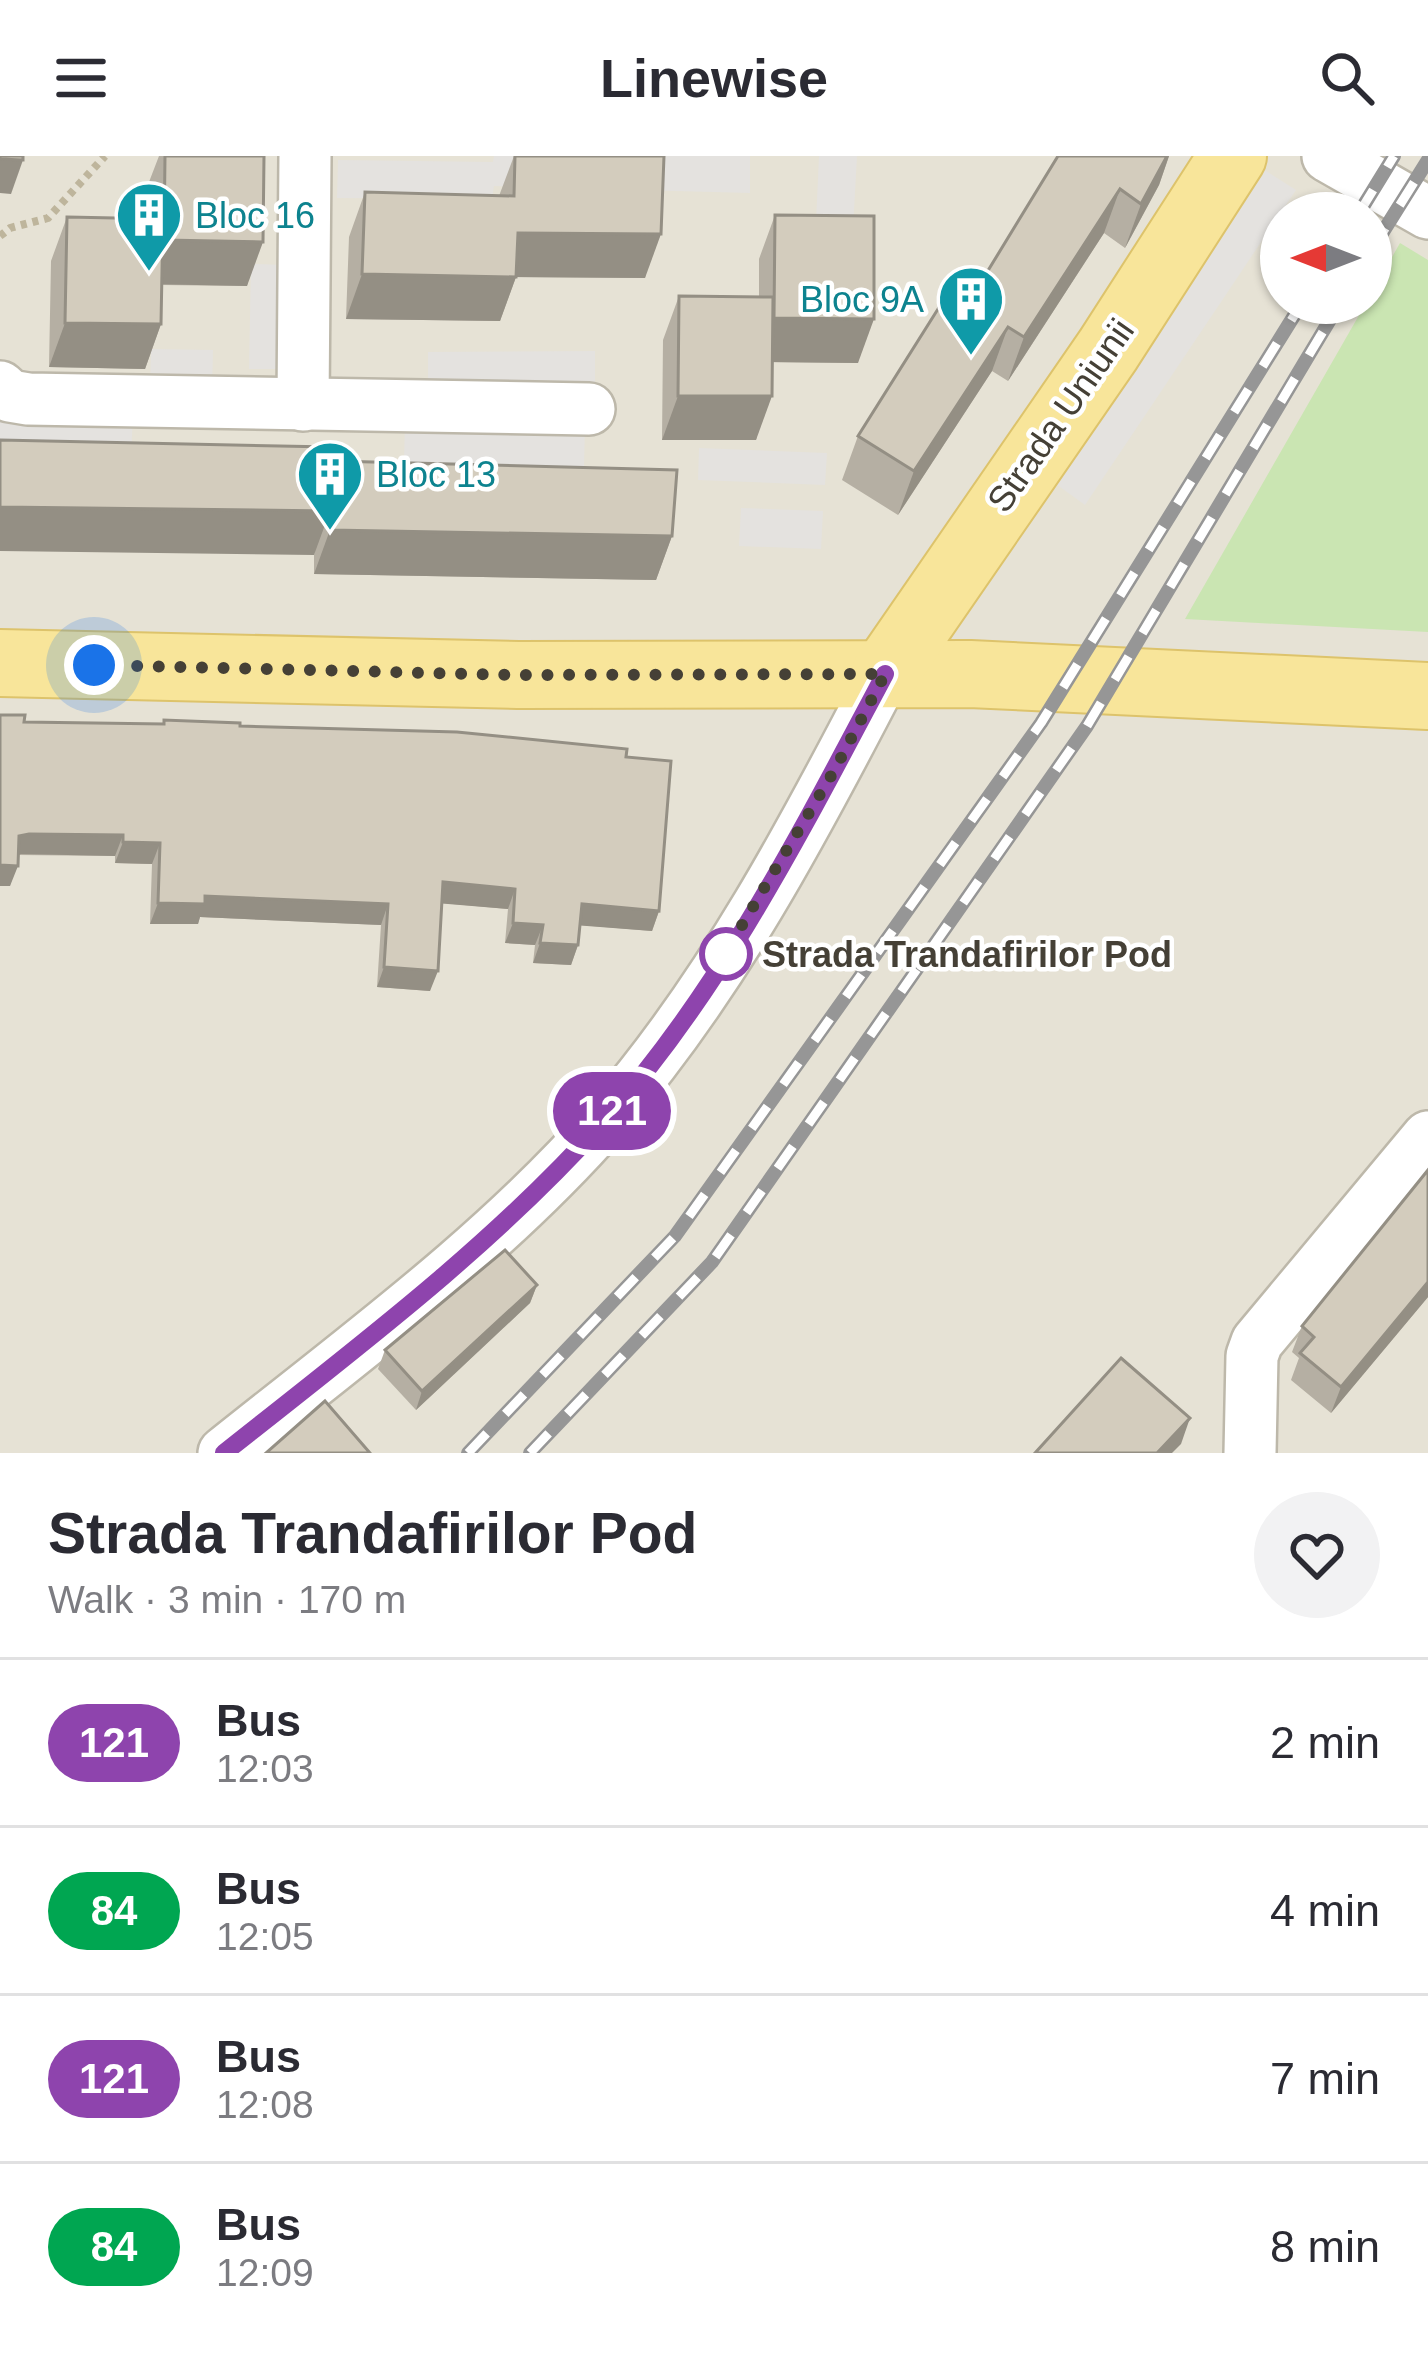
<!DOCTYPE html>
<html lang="en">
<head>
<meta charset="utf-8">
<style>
  :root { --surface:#fff; --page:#f2f2f3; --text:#2b2b33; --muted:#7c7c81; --line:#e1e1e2 }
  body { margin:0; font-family:Helvetica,sans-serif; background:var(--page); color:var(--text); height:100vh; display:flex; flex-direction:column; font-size:45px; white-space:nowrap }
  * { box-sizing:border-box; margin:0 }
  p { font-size:39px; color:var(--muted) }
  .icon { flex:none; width:66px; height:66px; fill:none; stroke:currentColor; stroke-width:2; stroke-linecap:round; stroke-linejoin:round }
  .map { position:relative; height:1297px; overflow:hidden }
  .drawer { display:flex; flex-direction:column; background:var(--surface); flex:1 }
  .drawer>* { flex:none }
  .badge { padding:0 24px; border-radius:39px; font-size:42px; line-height:78px }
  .needle { width:78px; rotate:270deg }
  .buttons { position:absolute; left:1260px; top:36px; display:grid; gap:24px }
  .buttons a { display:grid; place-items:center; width:132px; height:132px; border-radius:50%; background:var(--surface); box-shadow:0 3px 9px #0004; font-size:60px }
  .you { position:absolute; width:60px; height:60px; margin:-30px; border:9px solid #fff; border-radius:50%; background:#1a73e8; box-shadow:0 0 0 18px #1a73e833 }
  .map>.badge { position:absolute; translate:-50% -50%; box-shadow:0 0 0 6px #fff }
  .round { display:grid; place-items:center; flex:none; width:126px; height:126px; border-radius:63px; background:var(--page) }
  .head { display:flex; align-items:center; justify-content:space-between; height:204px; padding:0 48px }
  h1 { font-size:57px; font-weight:600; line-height:90px }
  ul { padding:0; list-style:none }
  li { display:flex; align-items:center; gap:36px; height:168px; padding:0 48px; border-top:3px solid var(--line) }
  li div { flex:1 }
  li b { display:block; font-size:45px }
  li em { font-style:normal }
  li .badge { min-width:132px; font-weight:700; text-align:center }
  header { display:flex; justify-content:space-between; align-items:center; height:156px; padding:0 48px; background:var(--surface); font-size:54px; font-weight:600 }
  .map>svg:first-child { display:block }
  .residential { fill:#e6e2d5; fill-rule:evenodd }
  .green { fill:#cae5b2 }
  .parking { fill:#e4e2df }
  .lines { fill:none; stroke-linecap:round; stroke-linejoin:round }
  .minor-casing { stroke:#bdb8aa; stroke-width:56 }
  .major-casing { stroke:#ddc36b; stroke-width:70 }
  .path { stroke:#beb59c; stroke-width:8; stroke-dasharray:6 6; stroke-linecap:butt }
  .minor { stroke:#fff; stroke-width:51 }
  .major { stroke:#f8e59a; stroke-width:66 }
  .rail-casing { stroke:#969696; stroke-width:14 }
  .rail { stroke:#fff; stroke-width:9; stroke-dasharray:27; stroke-linecap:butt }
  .wall { fill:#b5afa3 }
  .shaded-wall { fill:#948f84 }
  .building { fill:#d3ccbd; stroke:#948f84; stroke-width:3 }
  .line-casing { stroke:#fff; stroke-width:27 }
  .line { stroke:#8e44ad; stroke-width:18 }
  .walk { stroke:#454036; stroke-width:12; stroke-dasharray:0 21.6 }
  .stop-dot { fill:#fff; stroke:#8e44ad; stroke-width:6 }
  .labels { text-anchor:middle; stroke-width:9; stroke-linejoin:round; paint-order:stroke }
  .culture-label { font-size:36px; fill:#0d838f; stroke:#fff; text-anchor:start }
  .street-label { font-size:36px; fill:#454036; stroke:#fff }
  .stop-label { font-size:36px; font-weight:bold; fill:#454036; stroke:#fff; text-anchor:start }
</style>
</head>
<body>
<header><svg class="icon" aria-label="menu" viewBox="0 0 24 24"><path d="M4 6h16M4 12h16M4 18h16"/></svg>Linewise<svg class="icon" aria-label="search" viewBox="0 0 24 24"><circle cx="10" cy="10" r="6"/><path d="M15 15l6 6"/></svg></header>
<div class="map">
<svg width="1428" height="1297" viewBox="0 0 1428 1297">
  <rect width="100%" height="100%" fill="#f2f0e7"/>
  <!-- residential -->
  <path class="residential" d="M0,0h1428v1297h-1428zM1281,57h90v90h-90z"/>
  <!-- green -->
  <polygon class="green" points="1400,87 1428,104 1428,476 1185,463 1366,147 1371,147 1371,138"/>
  <!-- parking -->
  <g class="parking">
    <polygon points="494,0 750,0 750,37 494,30 492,43 337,42 338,4 493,6"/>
    <polygon points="819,0 857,0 852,91 815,88"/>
    <polygon points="1258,10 1296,34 1085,349 1049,323"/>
    <polygon points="251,108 288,109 287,213 249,213"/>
    <polygon points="151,193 213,194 212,233 150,233"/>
    <polygon points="595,195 595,233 428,233 428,196"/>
    <polygon points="0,253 133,260 131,300 0,293"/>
    <polygon points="405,265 585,268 584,311 404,308"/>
    <polygon points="699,292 827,297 825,329 698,324"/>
    <polygon points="741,352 823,355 821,393 739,390"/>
  </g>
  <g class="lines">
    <!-- minor casing -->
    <g class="minor-casing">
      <g id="minor">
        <polyline points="1328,0 1428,57"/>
        <polyline points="0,231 10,240 28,243 589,253"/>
        <polyline points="303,249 305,0"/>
        <path d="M224,1297c131,-105 271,-207 382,-334 115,-132 199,-291 279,-446"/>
        <polyline points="1250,1297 1252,1200 1257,1186 1428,981"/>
      </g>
    </g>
    <!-- major casing -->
    <g class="major-casing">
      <g id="major">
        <polyline points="0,507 518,519 970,518 1428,540"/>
        <polyline points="885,517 1108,194 1233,0"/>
      </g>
    </g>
    <!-- path -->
    <polyline class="path" points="0,80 10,72 48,62 105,0"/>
    <!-- minor -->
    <use href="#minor" class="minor"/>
    <!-- major -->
    <use href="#major" class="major"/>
    <!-- rail casing -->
    <g class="rail-casing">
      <g id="rail">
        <polyline points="1359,57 1394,0"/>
        <polyline points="1371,95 1428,4"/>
        <polyline points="468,1297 675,1080 1041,567 1302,147"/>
        <polyline points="530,1297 712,1106 1087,570 1340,147"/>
      </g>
    </g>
    <!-- rail -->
    <use href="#rail" class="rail"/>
  </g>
  <!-- wall -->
  <g class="wall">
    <polygon points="159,0 264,0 247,130 162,129 161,168 145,213 49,211 51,105 67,61 149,63 149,26"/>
    <polygon points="514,0 664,0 645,122 516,121 500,165 346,163 349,81 365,36 499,40"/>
    <polygon points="1058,0 1169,0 1159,29 1125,92 1104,77 1008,225 992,215 898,359 842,324 858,280 970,144"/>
    <polygon points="775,59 858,207 773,206 756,284 662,284 663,184 679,140 759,141 759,103"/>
    <polygon points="334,305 672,380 656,424 314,418 314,399"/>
    <polygon points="164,564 626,601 659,755 652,775 580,769 578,789 571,809 533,807 535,789 505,787 508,753 442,747 430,835 377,831 381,769 200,761 198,768 150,768 152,708 115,707 115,700 18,699 10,730 24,566 163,568"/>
    <polygon points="1428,1014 1428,1141 1331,1257 1291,1224 1299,1202 1292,1196 1302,1170"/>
    <polygon points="537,1129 530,1147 416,1254 378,1213 385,1194"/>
  </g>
  <!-- shaded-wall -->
  <g class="shaded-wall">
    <polygon points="1167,0 1169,0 1159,29 1125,92 1141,48"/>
    <polygon points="0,3 23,4 11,38 0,37"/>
    <polygon points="1120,33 1104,77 1008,225 1024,181"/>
    <polygon points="518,77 661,78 645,122 502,121"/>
    <polygon points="164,84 263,86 247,130 148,128"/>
    <polygon points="362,118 516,121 500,165 346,163"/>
    <polygon points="774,162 874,163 858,207 758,206"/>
    <polygon points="65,167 161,168 145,213 49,211"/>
    <polygon points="1008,171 992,215 898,359 914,315"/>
    <polygon points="678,240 772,240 756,284 662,284"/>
    <polygon points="0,351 330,355 314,399 0,395"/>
    <polygon points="330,374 672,380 656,424 314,418"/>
    <polygon points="29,678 123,679 115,700 21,698 12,701 19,680"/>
    <polygon points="123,686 160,687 152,708 115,707"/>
    <polygon points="0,709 18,710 10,730 0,730"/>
    <polygon points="443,726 515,733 508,753 436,747"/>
    <polygon points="205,740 388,748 381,769 200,761 198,768 150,768 158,747"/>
    <polygon points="582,748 659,755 652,775 574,769"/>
    <polygon points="513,767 543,769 535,789 505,787"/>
    <polygon points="540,787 578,789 571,809 533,807"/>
    <polygon points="384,811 438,815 430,835 377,831"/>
    <polygon points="1428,1126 1428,1141 1331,1257 1341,1231"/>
    <polygon points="537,1129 530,1147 416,1254 422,1235"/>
    <polygon points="1190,1262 1181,1288 1172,1297 1157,1297"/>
  </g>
  <!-- building -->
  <g class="building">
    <polygon points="0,0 23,0 23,4 0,3"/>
    <polygon points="165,0 264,0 263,86 164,84"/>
    <polygon points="515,0 664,0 661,78 518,77 516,121 362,118 365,36 514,40"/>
    <polygon points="1058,0 1167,0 1141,48 1120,33 1024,181 1008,171 914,315 858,280 950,134 970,144"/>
    <polygon points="775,59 874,60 874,163 774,162"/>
    <polygon points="67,61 163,63 161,168 65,167"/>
    <polygon points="679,140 773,141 772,240 678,240"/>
    <polygon points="0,284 330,291 334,305 677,314 672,380 330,374 330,355 0,351"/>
    <polygon points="0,559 25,559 24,566 164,568 164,564 240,567 240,570 457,576 627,593 626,601 671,605 659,755 582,748 578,789 540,787 543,769 513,767 515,733 443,726 438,815 384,811 388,748 205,740 205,748 158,747 160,687 123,686 123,679 29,678 19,680 18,710 0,709"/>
    <polygon points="1428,1014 1428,1126 1341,1231 1300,1197 1314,1181 1302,1170"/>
    <polygon points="505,1094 537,1129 422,1235 385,1194"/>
    <polygon points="1121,1202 1190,1262 1157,1297 1035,1297"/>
    <polygon points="325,1245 370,1297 266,1297"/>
  </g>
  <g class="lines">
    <!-- line casing -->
    <g class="line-casing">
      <path id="line" d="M224,1297c131,-104 267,-206 379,-331 118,-131 200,-294 282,-448"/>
    </g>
    <!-- line -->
    <use href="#line" class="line"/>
    <!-- walk -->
    <polyline class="walk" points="94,509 518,519 885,518 834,615 717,811 726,798"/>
  </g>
  <!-- icons -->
  <defs>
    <g id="building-pin" transform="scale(3.45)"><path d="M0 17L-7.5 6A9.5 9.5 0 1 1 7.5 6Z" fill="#0f9aa8" stroke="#fff"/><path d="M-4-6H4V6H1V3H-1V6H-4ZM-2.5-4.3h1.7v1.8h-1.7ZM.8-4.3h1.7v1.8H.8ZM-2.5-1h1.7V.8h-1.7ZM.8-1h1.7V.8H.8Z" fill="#fff"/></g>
  </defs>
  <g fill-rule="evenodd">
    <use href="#building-pin" x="149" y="59"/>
    <use href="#building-pin" x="971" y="143"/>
    <use href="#building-pin" x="330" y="318"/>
  </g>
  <!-- markers -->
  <circle class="stop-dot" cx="726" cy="798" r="24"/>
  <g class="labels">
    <!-- culture labels -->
    <g class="culture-label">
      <text x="195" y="72">Bloc 16</text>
      <text x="924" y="156" text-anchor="end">Bloc 9A</text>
      <text x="376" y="331">Bloc 13</text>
    </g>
    <!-- street labels -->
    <g class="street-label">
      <text transform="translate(1060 259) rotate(-55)" y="13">Strada Uniunii</text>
    </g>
    <!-- stop labels -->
    <g class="stop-label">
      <text x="762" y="811">Strada Trandafirilor Pod</text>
    </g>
  </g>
</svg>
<div class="buttons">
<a><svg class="needle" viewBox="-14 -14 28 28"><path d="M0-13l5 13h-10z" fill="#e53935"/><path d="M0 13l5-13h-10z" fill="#7c7c81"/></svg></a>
</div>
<div class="you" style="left:94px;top:509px"></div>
<b class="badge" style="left:612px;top:955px;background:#8e44ad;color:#fff">121</b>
</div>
<section class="drawer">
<div class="head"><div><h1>Strada Trandafirilor Pod</h1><p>Walk · 3 min · 170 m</p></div><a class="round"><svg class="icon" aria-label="heart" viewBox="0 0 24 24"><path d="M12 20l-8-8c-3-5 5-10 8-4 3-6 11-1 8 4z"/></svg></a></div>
<ul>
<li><span class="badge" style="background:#8e44ad;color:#fff">121</span><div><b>Bus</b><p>12:03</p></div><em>2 min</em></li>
<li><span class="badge" style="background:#00a651;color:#fff">84</span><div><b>Bus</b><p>12:05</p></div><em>4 min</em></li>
<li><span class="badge" style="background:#8e44ad;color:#fff">121</span><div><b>Bus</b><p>12:08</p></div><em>7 min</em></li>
<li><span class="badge" style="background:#00a651;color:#fff">84</span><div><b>Bus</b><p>12:09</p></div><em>8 min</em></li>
</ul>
</section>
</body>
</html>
